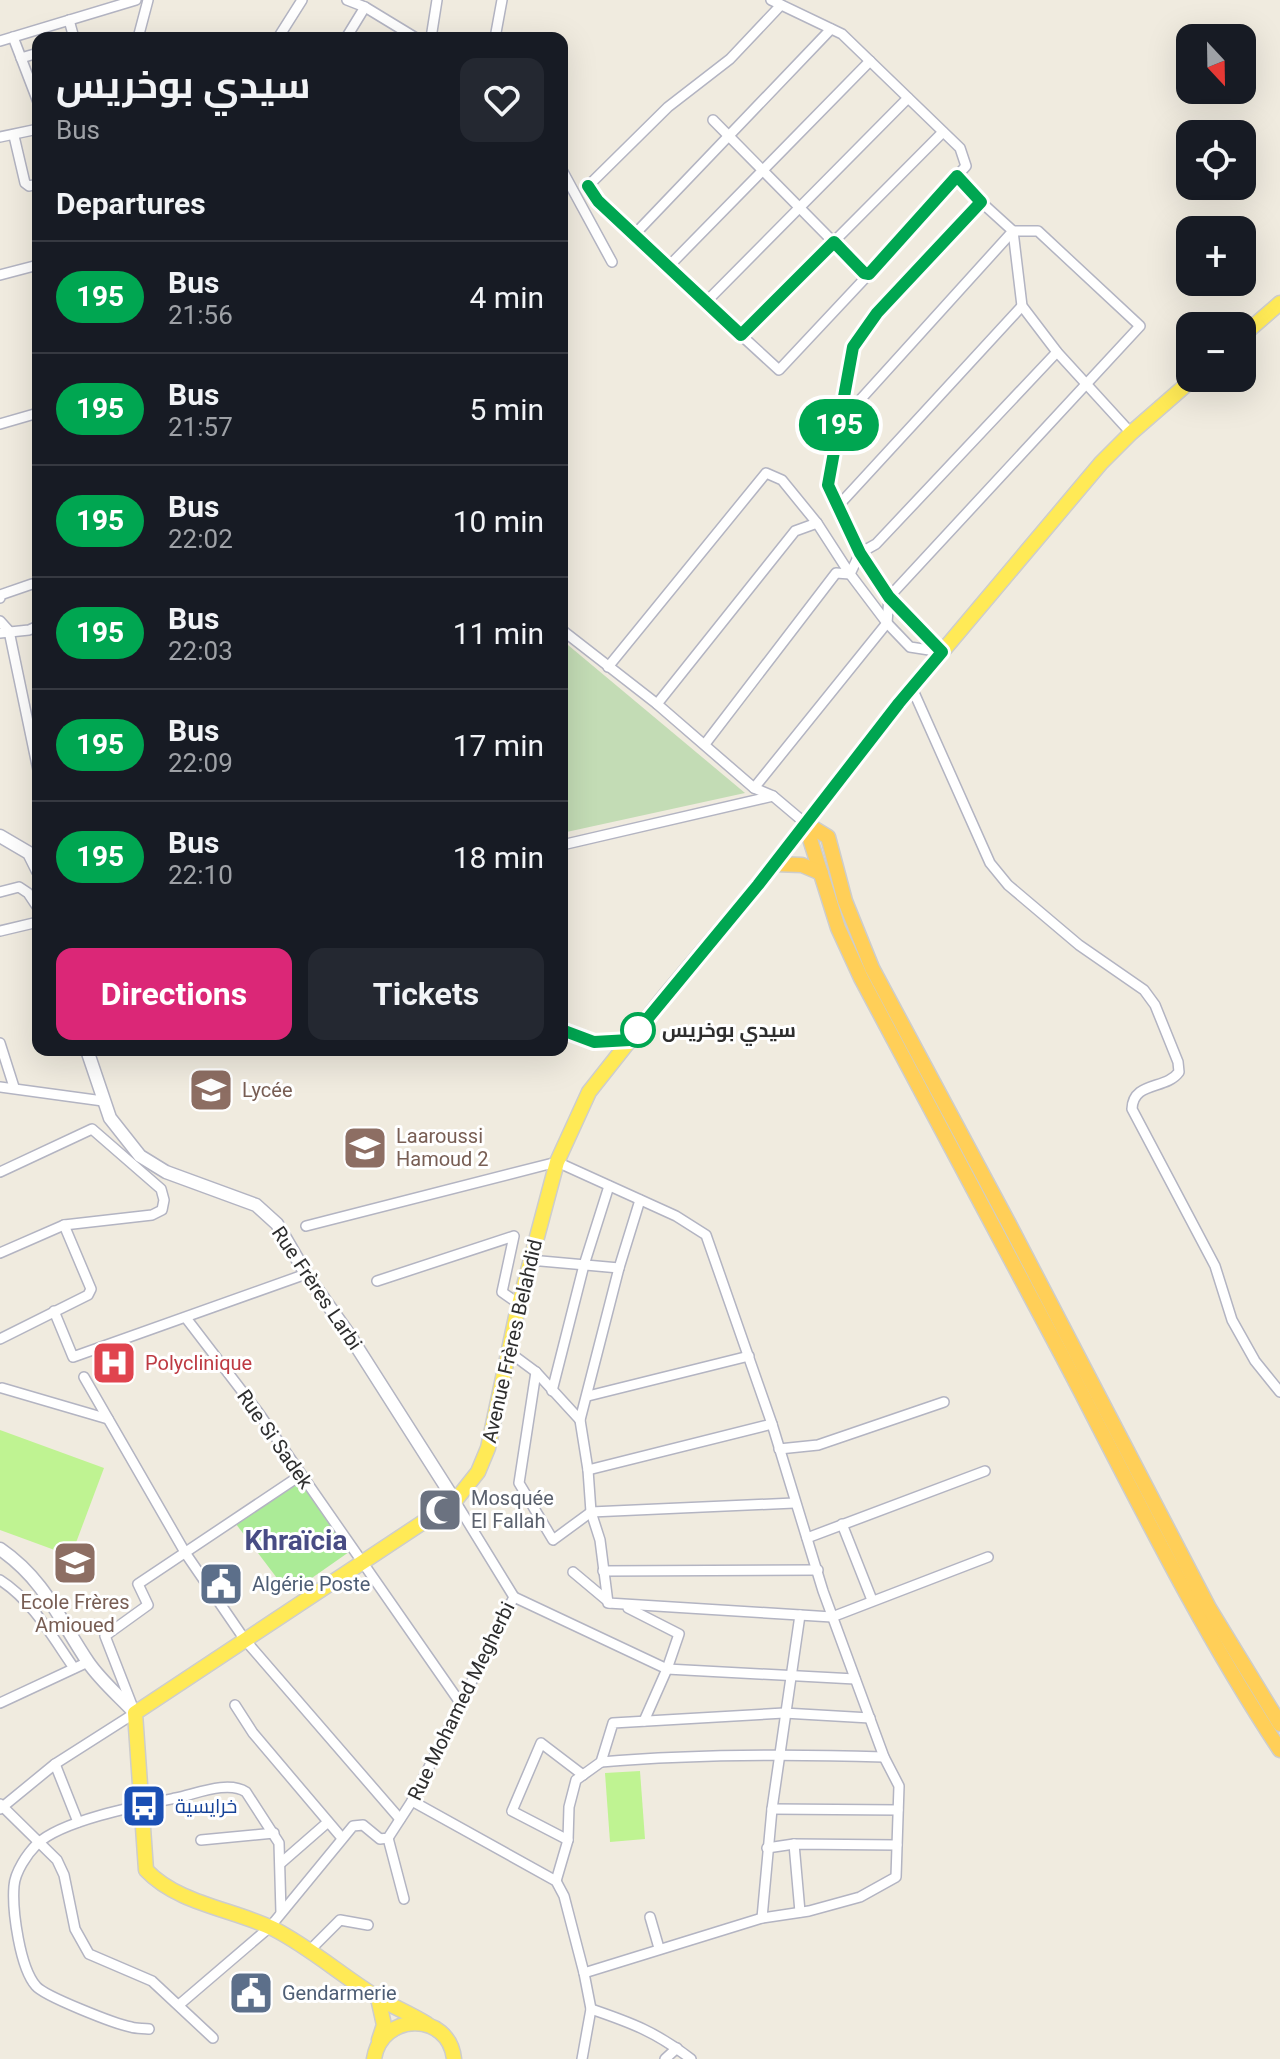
<!DOCTYPE html>
<html lang="en">
<head>
<meta charset="utf-8">
<style>
  :root { --surface:#171b24; --page:#242831; --text:#f1f3f6; --muted:#9ea1a6; --line:#363941; --accent:#db2777 }
  body { margin:0; font-family:Roboto,Cairo,sans-serif; background:var(--page); color:var(--text); height:100vh; display:flex; flex-direction:column; font-size:30px; white-space:nowrap }
  * { box-sizing:border-box; margin:0 }
  p { font-size:26px; color:var(--muted) }
  .icon { flex:none; width:44px; height:44px; fill:none; stroke:currentColor; stroke-width:2; stroke-linecap:round; stroke-linejoin:round }
  .map { position:relative; flex:1; overflow:hidden }
  .drawer { position:absolute; left:32px; top:32px; width:536px; height:1024px; display:flex; flex-direction:column; background:var(--surface); border-radius:16px; box-shadow:0 8px 32px #0002 }
  .drawer>* { flex:none }
  .badge { padding:0 16px; border-radius:26px; font-size:28px; line-height:52px }
  .needle { width:52px; rotate:158deg }
  .buttons { position:absolute; left:1176px; top:24px; display:grid; gap:16px }
  .buttons a { display:grid; place-items:center; width:80px; height:80px; border-radius:16px; background:var(--surface); box-shadow:0 8px 32px #0002; font-size:40px }
  .map>.badge { position:absolute; translate:-50% -50%; box-shadow:0 0 0 4px #fff }
  h2 { padding:0 24px; font-size:30px; line-height:72px }
  .round { display:grid; place-items:center; flex:none; width:84px; height:84px; border-radius:16px; background:var(--page) }
  .overview { display:flex; align-items:center; justify-content:space-between; height:136px; padding:0 24px }
  h1 { font-size:38px; font-weight:700; line-height:60px }
  .action { display:flex; gap:16px; margin-top:auto; padding:16px 24px }
  .action a { flex:1; height:92px; border-radius:16px; background:var(--accent); color:#fff; font-size:32px; font-weight:700; line-height:92px; text-align:center }
  .action a+a { background:var(--page); color:var(--text) }
  ul { padding:0; list-style:none }
  li { display:flex; align-items:center; gap:24px; height:112px; padding:0 24px; border-top:2px solid var(--line) }
  li div { flex:1 }
  li b { display:block; font-size:30px }
  li em { font-style:normal }
  li .badge { min-width:88px; font-weight:700; text-align:center }
  .map>svg:first-child { display:block }
  .green { fill:#abeb97 }
  .cemetery { fill:#c3dcb5 }
  .pitch { fill:#bff392 }
  .lines { fill:none; stroke-linecap:round; stroke-linejoin:round }
  .minor-casing { stroke:#b3b4c2; stroke-width:12 }
  .secondary-casing { stroke:#b3b4c2; stroke-width:15 }
  .primary-casing { stroke:#cdcdcd; stroke-width:17 }
  .trunk-casing { stroke:#cdcdcd; stroke-width:17 }
  .minor { stroke:#fff; stroke-width:9 }
  .secondary { stroke:#fff; stroke-width:12 }
  .primary { stroke:#ffea56; stroke-width:14 }
  .trunk { stroke:#ffcf58; stroke-width:14 }
  .line-casing { stroke:#fff; stroke-width:18 }
  .line { stroke:#00a651; stroke-width:12 }
  .stop-dot { fill:#fff; stroke:#00a651; stroke-width:4 }
  .labels { text-anchor:middle; stroke-width:6; stroke-linejoin:round; paint-order:stroke }
  .stop-label { font-size:20px; font-weight:bold; fill:#2e2e2e; stroke:#fff; text-anchor:start }
  .education-label { font-size:20px; fill:#785e54; stroke:#fff; text-anchor:start }
  .street-label { font-size:20px; fill:#2e2e2e; stroke:#fff }
  .health-label { font-size:20px; fill:#be3a42; stroke:#fff; text-anchor:start }
  .worship-label { font-size:20px; fill:#5b616d; stroke:#fff; text-anchor:start }
  .service-label { font-size:20px; fill:#4e5e75; stroke:#fff; text-anchor:start }
  .transit-label { font-size:20px; fill:#164399; stroke:#fff; text-anchor:start }
  .district-label { font-size:28px; font-weight:bold; fill:#484c84; stroke:#fff }
</style>
</head>
<body>
<div class="map">
<svg width="1280" height="2059" viewBox="0 0 1280 2059">
  <rect width="100%" height="100%" fill="#f0ebdf"/>
  <!-- green -->
  <polygon class="green" points="301,1482 349,1552 289,1594 236,1524"/>
  <!-- cemetery -->
  <polygon class="cemetery" points="562,640 745,793 562,833"/>
  <!-- pitch -->
  <g class="pitch">
    <polygon points="0,1430 104,1468 71,1556 0,1530"/>
    <polygon points="640,1771 645,1839 610,1842 605,1773"/>
  </g>
  <g class="lines">
    <!-- minor casing -->
    <g class="minor-casing">
      <g id="minor">
        <polyline points="347,0 365,7 416,38"/>
        <polyline points="69,20 74,38"/>
        <polyline points="831,29 633,236 779,370 869,274"/>
        <polyline points="13,37 38,102"/>
        <polyline points="138,38 148,0"/>
        <polyline points="278,38 302,0"/>
        <polyline points="346,38 365,7"/>
        <polyline points="431,38 437,0"/>
        <polyline points="495,38 502,0"/>
        <polyline points="0,41 136,0"/>
        <polyline points="21,58 38,53"/>
        <polyline points="713,120 864,273 869,274 966,166 960,148 842,34 771,0"/>
        <polyline points="14,136 25,183 29,186 38,184"/>
        <polyline points="0,137 38,129"/>
        <polyline points="562,170 612,262"/>
        <polyline points="957,176 981,202"/>
        <polyline points="1013,231 1022,306 1057,352 1131,433"/>
        <polyline points="633,236 598,201 588,186 668,107 730,59 781,5"/>
        <polyline points="668,267 870,61"/>
        <polyline points="0,275 38,265"/>
        <polyline points="706,302 908,98"/>
        <polyline points="741,335 943,132"/>
        <polyline points="841,421 1013,231"/>
        <polyline points="0,424 38,413"/>
        <polyline points="838,506 1022,306"/>
        <polyline points="0,598 0,595 32,584"/>
        <polyline points="0,621 9,631 38,770"/>
        <polyline points="562,630 657,704 754,788 773,796 805,823"/>
        <polyline points="0,633 29,630 38,626"/>
        <polyline points="608,667 766,473 782,480 817,523 850,574 887,623 910,647 942,652"/>
        <path d="M912,688l78,175 18,22 71,60 65,45 11,15 23,57 1,10c-13,18 -46,9 -47,37l83,157 17,54 23,41 25,31"/>
        <polyline points="657,704 795,531 817,523"/>
        <polyline points="705,744 836,573 850,574 860,553 876,544 1057,352"/>
        <polyline points="754,788 887,623 889,597 1140,326 1038,231 1013,231 981,202 877,313 853,347 828,485 860,553 889,597 942,652"/>
        <polyline points="562,845 773,796"/>
        <polyline points="0,892 19,887 28,893 38,908"/>
        <polyline points="0,931 38,922"/>
        <polyline points="562,1030 594,1042 630,1040"/>
        <polyline points="0,1043 14,1087"/>
        <polyline points="0,1087 103,1101"/>
        <polyline points="0,1172 92,1129 161,1189 164,1200 162,1210 152,1215 64,1225 0,1253"/>
        <polyline points="640,1200 619,1268 580,1420 588,1470 591,1512 600,1540 608,1603 832,1617 988,1557"/>
        <polyline points="306,1226 557,1162 676,1216 706,1235 772,1424 823,1591 884,1757 899,1786 896,1877 860,1897 809,1911 762,1918 584,1973"/>
        <polyline points="530,1260 619,1268"/>
        <polyline points="377,1281 514,1236 502,1292 519,1304"/>
        <polyline points="54,1311 73,1357 306,1274"/>
        <polyline points="186,1318 258,1412 461,1704"/>
        <polyline points="0,1339 88,1295 91,1289 64,1225"/>
        <polyline points="509,1352 536,1372 580,1420"/>
        <polyline points="536,1372 519,1483 553,1540 591,1512 794,1503"/>
        <polyline points="84,1377 186,1554 245,1640 400,1819"/>
        <polyline points="2,1388 108,1419"/>
        <polyline points="552,1391 584,1265 609,1186"/>
        <polyline points="588,1396 749,1356"/>
        <polyline points="779,1449 818,1445 944,1402"/>
        <polyline points="588,1470 772,1424"/>
        <polyline points="842,1524 872,1600"/>
        <polyline points="807,1538 985,1471"/>
        <polyline points="603,1571 818,1570"/>
        <polyline points="573,1572 610,1603"/>
        <path d="M0,1580c32,20 53,58 74,88"/>
        <polyline points="514,1597 667,1669 855,1679"/>
        <polyline points="628,1608 679,1634 667,1669 644,1721"/>
        <polyline points="0,1703 88,1662"/>
        <polyline points="235,1705 253,1733 342,1838"/>
        <path d="M601,1762c95,-8 188,-8 283,-5"/>
        <polyline points="55,1764 78,1822"/>
        <polyline points="412,1801 556,1881 564,1896 584,1973 591,2009 582,2059"/>
        <polyline points="0,1804 57,1860 64,1875 75,1929 89,1954 152,1981 213,2038"/>
        <polyline points="0,1809 55,1764 135,1713 105,1636 148,1605 138,1584 301,1475"/>
        <polyline points="772,1809 898,1810"/>
        <polyline points="388,1838 404,1899"/>
        <polyline points="201,1840 274,1833"/>
        <polyline points="568,1840 512,1811 541,1743 583,1775"/>
        <polyline points="794,1844 800,1912"/>
        <polyline points="767,1848 794,1844 897,1845"/>
        <polyline points="281,1863 328,1822"/>
        <polyline points="556,1881 568,1840 569,1807 576,1780 601,1762 613,1723 784,1713 870,1718"/>
        <polyline points="650,1917 659,1948"/>
        <polyline points="762,1918 772,1809 800,1615"/>
        <polyline points="310,1950 340,1920 368,1925"/>
        <polyline points="180,2004 270,1927 353,1826 363,1825 380,1839 388,1838 412,1801 514,1597 455,1501"/>
        <path d="M591,2009c41,14 65,23 100,50"/>
        <path d="M149,2029c-6,-1 -12,0 -18,-2 -16,-3 -87,-31 -95,-41 -16,-18 -24,-75 -22,-100 1,-14 13,-32 23,-42 25,-24 104,-39 139,-46 20,-4 52,-18 70,-6l33,51 2,70"/>
        <polyline points="665,2059 677,2048"/>
      </g>
    </g>
    <!-- secondary casing -->
    <g class="secondary-casing">
      <g id="secondary">
        <polyline points="0,836 29,853 38,871"/>
        <polyline points="87,1050 110,1118 140,1156 166,1172 256,1205 277,1224 306,1274 348,1333 455,1501"/>
        <path d="M0,1549c45,31 59,70 88,113 13,19 31,34 47,51"/>
      </g>
    </g>
    <!-- primary casing -->
    <g class="primary-casing">
      <g id="primary">
        <polyline points="1242,336 1280,303"/>
        <polyline points="378,1998 384,2025 379,2040"/>
        <path d="M427,2024c-16,-10 -33,-17 -49,-26 -36,-22 -67,-50 -104,-69 -41,-20 -96,-25 -128,-59l-11,-157 320,-212 23,-29 10,-24 29,-136 40,-150 32,-70 75,-95 94,-112 141,-182 202,-240 30,-30 63,-55"/>
        <path d="M374,2059c7,-47 75,-48 80,0"/>
      </g>
    </g>
    <!-- trunk casing -->
    <g class="trunk-casing">
      <g id="trunk">
        <path d="M805,823l33,105 23,50c73,137 147,274 219,412 63,122 124,245 200,360"/>
        <polyline points="805,823 828,837 845,901 872,968 1008,1222 1209,1608 1280,1724"/>
        <polyline points="775,864 802,865 821,873"/>
      </g>
    </g>
    <!-- minor -->
    <use href="#minor" class="minor"/>
    <!-- secondary -->
    <use href="#secondary" class="secondary"/>
    <!-- primary -->
    <use href="#primary" class="primary"/>
    <!-- trunk -->
    <use href="#trunk" class="trunk"/>
  </g>
  <g class="lines">
    <!-- line casing -->
    <g class="line-casing">
      <polyline id="line" points="562,1030 594,1042 630,1040 758,885 899,703 942,652 889,597 860,553 828,485 853,347 877,313 981,202 957,176 869,274 864,273 834,242 741,335 598,201 588,186"/>
    </g>
    <!-- line -->
    <use href="#line" class="line"/>
  </g>
  <!-- icons -->
  <defs>
    <g id="school-square" transform="scale(2.3)"><rect x="-9" y="-9" width="18" height="18" rx="4" fill="#8d6e63" stroke="#fff"/><path d="M0-5L7-2L0 1L-7-2ZM-4 1L0 2.5L4 1V4Q0 6-4 4Z" fill="#fff"/></g>
    <g id="hospital-square" transform="scale(2.3)"><rect x="-9" y="-9" width="18" height="18" rx="4" fill="#e0444e" stroke="#fff"/><path d="M-5-5h3v3.5h4V-5h3V5h-3V1.5h-4V5h-3Z" fill="#fff"/></g>
    <g id="mosque-square" transform="scale(2.3)"><rect x="-9" y="-9" width="18" height="18" rx="4" fill="#6b7280" stroke="#fff"/><path d="M3.5-4.9A6 6 0 1 0 3.5 4.9A5 5 0 1 1 3.5-4.9Z" fill="#fff"/></g>
    <g id="civic-square" transform="scale(2.3)"><rect x="-9" y="-9" width="18" height="18" rx="4" fill="#5c6f8a" stroke="#fff"/><path d="M-.6-6.5H3V-4.5H.6V-3L4-1V1h2V6H-6V1h2V-1L-.6-3ZM-1.2 2.5V6h2.4V2.5Z" fill="#fff"/></g>
    <g id="bus-square" transform="scale(2.3)"><rect x="-9" y="-9" width="18" height="18" rx="4" fill="#1a4fb4" stroke="#fff"/><path d="M-5-6H5V4H4V6H2V4H-2V6H-4V4H-5ZM-3.5-4V0h7V-4ZM-3.5 1.2v1.5H-2V1.2ZM2 1.2v1.5H3.5V1.2Z" fill="#fff"/></g>
  </defs>
  <g fill-rule="evenodd">
    <use href="#school-square" x="211" y="1090"/>
    <use href="#school-square" x="365" y="1148"/>
    <use href="#hospital-square" x="114" y="1363"/>
    <use href="#mosque-square" x="440" y="1510"/>
    <use href="#school-square" x="75" y="1563"/>
    <use href="#civic-square" x="221" y="1584"/>
    <use href="#bus-square" x="144" y="1806"/>
    <use href="#civic-square" x="251" y="1993"/>
  </g>
  <!-- markers -->
  <circle class="stop-dot" cx="638" cy="1030" r="16"/>
  <g class="labels">
    <!-- stop labels -->
    <g class="stop-label">
      <text x="662" y="1037">سيدي بوخريس</text>
    </g>
    <!-- education labels -->
    <g class="education-label">
      <text x="242" y="1097">Lycée</text>
      <text x="396" y="1143">Laaroussi<tspan x="396" dy="23">Hamoud 2</tspan></text>
      <text x="75" y="1609" text-anchor="middle">Ecole Frères<tspan x="75" dy="23">Amioued</tspan></text>
    </g>
    <!-- street labels -->
    <g class="street-label">
      <text transform="translate(317 1288) rotate(56)" y="7">Rue Frères Larbi</text>
      <text transform="translate(512 1341) rotate(-77)" y="7">Avenue Frères Belahdid</text>
      <text transform="translate(275 1439) rotate(55)" y="7">Rue Si Sadek</text>
      <text transform="translate(461 1701) rotate(-64)" y="7">Rue Mohamed Megherbi</text>
    </g>
    <!-- health labels -->
    <g class="health-label">
      <text x="145" y="1370">Polyclinique</text>
    </g>
    <!-- worship labels -->
    <g class="worship-label">
      <text x="471" y="1505">Mosquée<tspan x="471" dy="23">El Fallah</tspan></text>
    </g>
    <!-- service labels -->
    <g class="service-label">
      <text x="252" y="1591">Algérie Poste</text>
      <text x="282" y="2000">Gendarmerie</text>
    </g>
    <!-- transit labels -->
    <g class="transit-label">
      <text x="175" y="1813">خرايسية</text>
    </g>
    <!-- district labels -->
    <g class="district-label">
      <text x="296" y="1550">Khraïcia</text>
    </g>
  </g>
</svg>
<div class="buttons">
<a><svg class="needle" viewBox="-14 -14 28 28"><path d="M0-13l5 13h-10z" fill="#e53935"/><path d="M0 13l5-13h-10z" fill="#9ea1a6"/></svg></a>
<a><svg class="icon" aria-label="locate" viewBox="0 0 24 24"><circle cx="12" cy="12" r="6"/><path d="M12 2v4M12 18v4M2 12h4M18 12h4"/></svg></a>
<a>+</a>
<a>−</a>
</div>
<b class="badge" style="left:839px;top:425px;background:#00a651;color:#fff">195</b>
<section class="drawer">
<div class="overview"><div><h1>سيدي بوخريس</h1><p>Bus</p></div><a class="round"><svg class="icon" aria-label="heart" viewBox="0 0 24 24"><path d="M12 20l-8-8c-3-5 5-10 8-4 3-6 11-1 8 4z"/></svg></a></div>
<h2>Departures</h2>
<ul>
<li><span class="badge" style="background:#00a651;color:#fff">195</span><div><b>Bus</b><p>21:56</p></div><em>4 min</em></li>
<li><span class="badge" style="background:#00a651;color:#fff">195</span><div><b>Bus</b><p>21:57</p></div><em>5 min</em></li>
<li><span class="badge" style="background:#00a651;color:#fff">195</span><div><b>Bus</b><p>22:02</p></div><em>10 min</em></li>
<li><span class="badge" style="background:#00a651;color:#fff">195</span><div><b>Bus</b><p>22:03</p></div><em>11 min</em></li>
<li><span class="badge" style="background:#00a651;color:#fff">195</span><div><b>Bus</b><p>22:09</p></div><em>17 min</em></li>
<li><span class="badge" style="background:#00a651;color:#fff">195</span><div><b>Bus</b><p>22:10</p></div><em>18 min</em></li>
</ul>
<div class="action"><a>Directions</a><a>Tickets</a></div>
</section>
</div>
</body>
</html>
